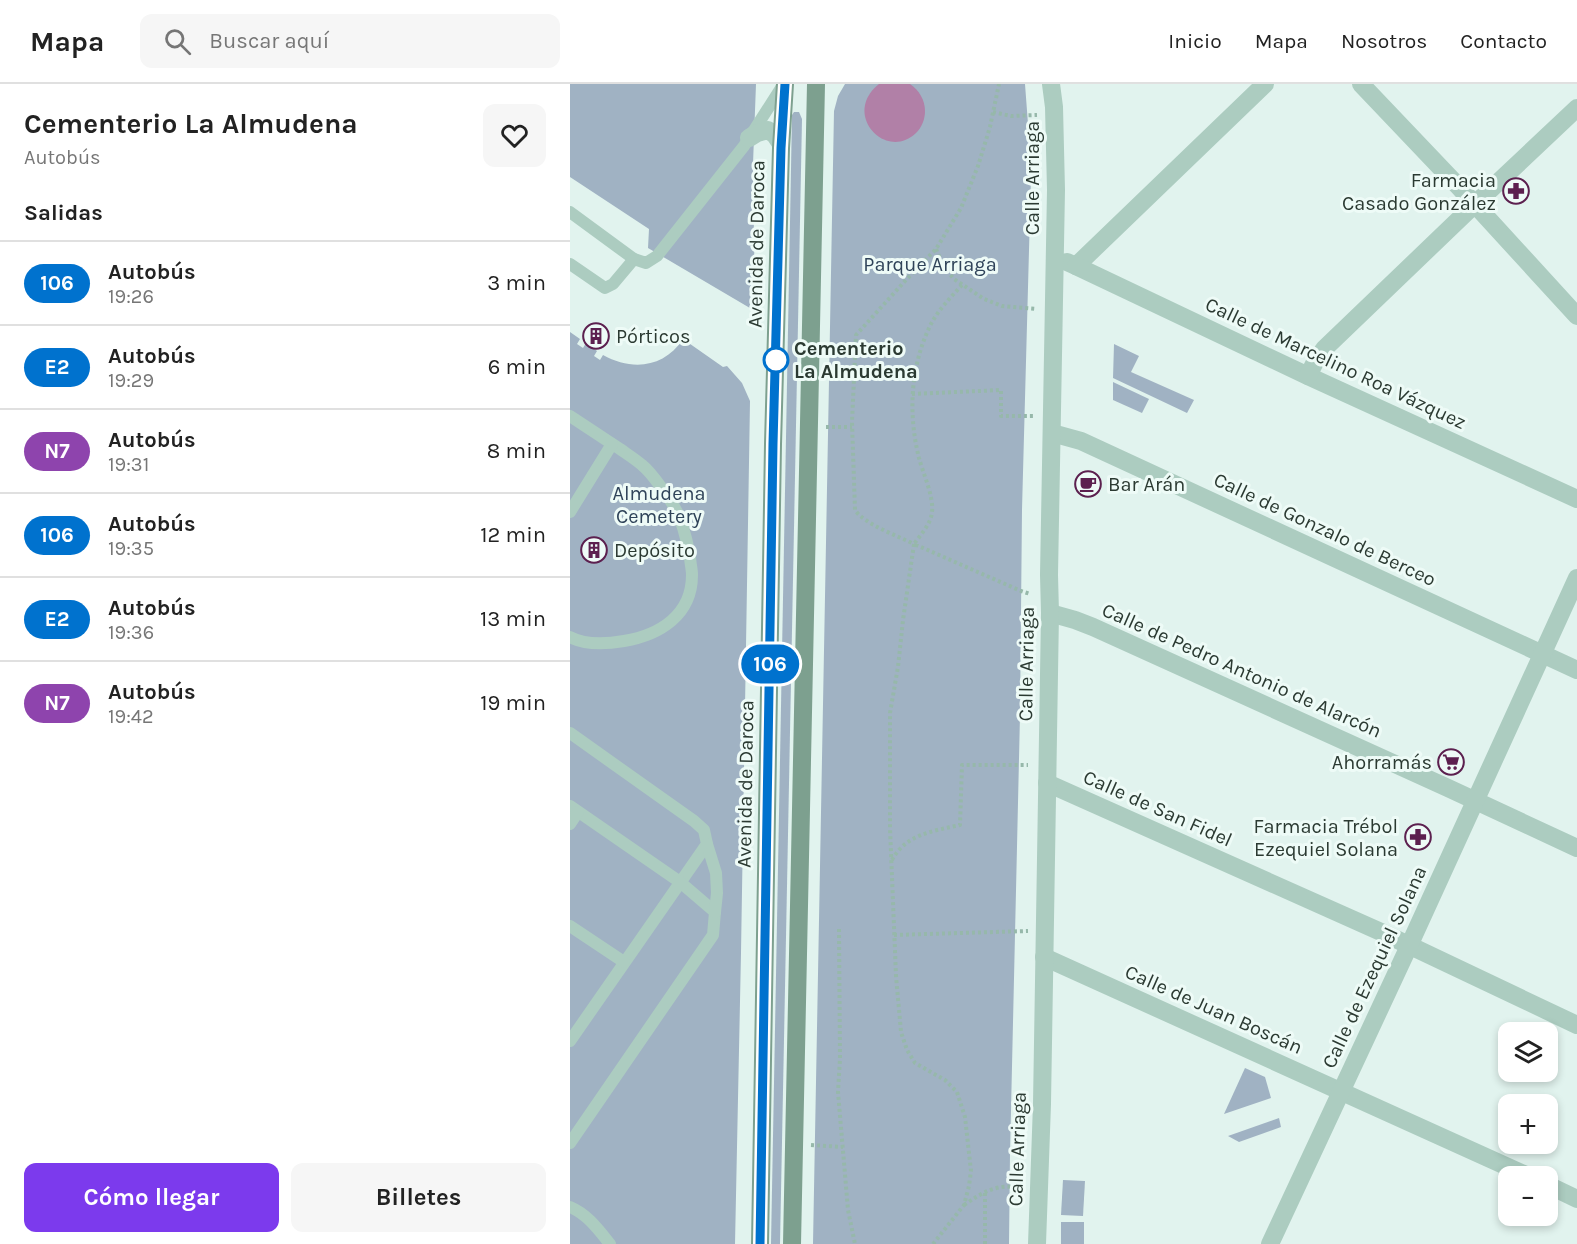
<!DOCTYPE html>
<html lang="es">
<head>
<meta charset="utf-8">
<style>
  :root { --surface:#fff; --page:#f6f6f6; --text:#222; --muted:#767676; --line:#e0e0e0; --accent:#7c3aed }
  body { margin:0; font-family:Karla,sans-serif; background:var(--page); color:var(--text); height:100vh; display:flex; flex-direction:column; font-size:22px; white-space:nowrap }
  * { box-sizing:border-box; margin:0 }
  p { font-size:20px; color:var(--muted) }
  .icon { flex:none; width:33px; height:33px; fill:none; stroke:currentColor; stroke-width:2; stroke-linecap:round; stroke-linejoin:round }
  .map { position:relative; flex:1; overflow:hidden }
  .panel { display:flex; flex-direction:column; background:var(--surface); width:570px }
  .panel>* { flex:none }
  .badge { padding:0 12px; border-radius:20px; font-size:21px; line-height:39px }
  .controls { position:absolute; left:928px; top:938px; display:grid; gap:12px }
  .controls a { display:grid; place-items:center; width:60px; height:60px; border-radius:12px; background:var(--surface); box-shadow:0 3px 9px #0003; font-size:30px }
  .map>.badge { position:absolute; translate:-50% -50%; box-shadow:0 0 0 3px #fff }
  h2 { padding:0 24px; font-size:22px; line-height:54px }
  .round { display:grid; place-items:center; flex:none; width:63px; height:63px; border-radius:12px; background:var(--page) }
  .summary { display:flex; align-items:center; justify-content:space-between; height:102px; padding:0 24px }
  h1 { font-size:28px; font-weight:700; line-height:45px }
  .cta { display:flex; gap:12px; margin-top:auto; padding:12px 24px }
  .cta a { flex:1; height:69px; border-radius:12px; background:var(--accent); color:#fff; font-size:24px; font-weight:700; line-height:69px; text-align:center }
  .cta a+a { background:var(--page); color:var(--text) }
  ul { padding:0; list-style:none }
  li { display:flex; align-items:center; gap:18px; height:84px; padding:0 24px; border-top:2px solid var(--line) }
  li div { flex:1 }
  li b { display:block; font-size:22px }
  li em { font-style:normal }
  li .badge { min-width:66px; font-weight:700; text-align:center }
  header { display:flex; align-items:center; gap:36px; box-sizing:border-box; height:84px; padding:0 30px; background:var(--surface); border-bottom:2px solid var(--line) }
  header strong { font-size:28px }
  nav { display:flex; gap:33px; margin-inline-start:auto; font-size:21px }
  .search { width:420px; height:54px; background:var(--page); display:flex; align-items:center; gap:15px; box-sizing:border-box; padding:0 21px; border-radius:12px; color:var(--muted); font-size:22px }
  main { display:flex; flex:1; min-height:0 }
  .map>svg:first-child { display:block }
  .green { fill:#a0b2c3 }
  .water { fill:#b180a7 }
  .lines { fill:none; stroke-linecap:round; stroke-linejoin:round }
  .path { stroke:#96b8aa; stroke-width:4; stroke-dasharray:3 3; stroke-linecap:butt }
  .lane { stroke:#acccc0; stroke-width:12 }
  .street { stroke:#acccc0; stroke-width:18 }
  .secondary { stroke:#7da08f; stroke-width:18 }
  .line-casing { stroke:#fff; stroke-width:14 }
  .line { stroke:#0072ce; stroke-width:9 }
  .stop-dot { fill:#fff; stroke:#0072ce; stroke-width:3 }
  .labels { text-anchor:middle; stroke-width:6; stroke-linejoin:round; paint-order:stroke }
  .street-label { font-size:20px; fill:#2b3a32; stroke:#eefbf7 }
  .poi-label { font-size:20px; fill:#2b3a32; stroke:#eefbf7; text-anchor:end }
  .park-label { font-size:20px; fill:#2f4359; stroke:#eefbf7 }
  .stop-label { font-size:20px; font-weight:bold; fill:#2b3a32; stroke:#eefbf7; text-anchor:start }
</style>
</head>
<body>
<header>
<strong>Mapa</strong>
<div class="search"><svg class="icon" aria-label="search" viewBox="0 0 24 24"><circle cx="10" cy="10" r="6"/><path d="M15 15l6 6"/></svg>Buscar aquí</div>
<nav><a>Inicio</a><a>Mapa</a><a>Nosotros</a><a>Contacto</a></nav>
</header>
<main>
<section class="panel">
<div class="summary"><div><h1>Cementerio La Almudena</h1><p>Autobús</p></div><a class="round"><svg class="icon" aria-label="heart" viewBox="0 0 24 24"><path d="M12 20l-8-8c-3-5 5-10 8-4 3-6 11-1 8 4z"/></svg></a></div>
<h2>Salidas</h2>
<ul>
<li><span class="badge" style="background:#0072ce;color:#fff">106</span><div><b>Autobús</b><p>19:26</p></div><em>3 min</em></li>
<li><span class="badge" style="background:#0072ce;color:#fff">E2</span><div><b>Autobús</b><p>19:29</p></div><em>6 min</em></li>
<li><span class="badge" style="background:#8e44ad;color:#fff">N7</span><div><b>Autobús</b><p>19:31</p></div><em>8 min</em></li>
<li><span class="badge" style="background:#0072ce;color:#fff">106</span><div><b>Autobús</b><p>19:35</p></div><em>12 min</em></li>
<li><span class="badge" style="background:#0072ce;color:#fff">E2</span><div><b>Autobús</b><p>19:36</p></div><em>13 min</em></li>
<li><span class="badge" style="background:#8e44ad;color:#fff">N7</span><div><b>Autobús</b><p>19:42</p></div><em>19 min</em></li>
</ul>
<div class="cta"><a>Cómo llegar</a><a>Billetes</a></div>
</section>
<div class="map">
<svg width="1007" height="1160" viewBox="0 0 1007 1160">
  <rect width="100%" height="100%" fill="#e1f3ee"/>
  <!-- green -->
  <g class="green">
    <polygon points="0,0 186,0 183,80 185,227 78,164 79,145 0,93"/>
    <polygon points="275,0 455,0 458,40 461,92 452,426 450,631 440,1070 439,1160 243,1160 264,27 268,12"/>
    <polygon points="224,28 229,28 232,35 210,1160 201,1160 222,31"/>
    <path d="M0,248l10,7 -3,5 6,4 3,-5 11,8 -3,5 6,4 3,-5c29,16 61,13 80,-16l40,28 4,-1 15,17 8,18 -9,552 -6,291h-165z"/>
    <polygon points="544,260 569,272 561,288 624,316 617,329 543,294"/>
    <polygon points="543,298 579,315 572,329 543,316"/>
    <polygon points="675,984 695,993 701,1014 654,1030"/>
    <polygon points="709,1034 711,1043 669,1058 658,1052"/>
    <polygon points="493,1096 515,1097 513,1132 491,1131"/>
    <rect x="491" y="1138" width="23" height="22"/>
  </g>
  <!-- water -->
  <path class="water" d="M309,0h31c9,6 15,16 15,27 0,8 -3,16 -9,22 -30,29 -75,-19 -37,-49z"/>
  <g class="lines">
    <!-- path -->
    <g class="path">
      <polyline points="423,28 441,32 467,31"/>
      <polyline points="366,165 374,183 384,195 414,215 432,222 466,225"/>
      <path d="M392,201c-11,12 -23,24 -31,39 -21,42 -23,90 -12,134 4,15 15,39 13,54 -1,12 -11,22 -18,32l107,47 9,3"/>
      <polyline points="342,310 431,306 431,332 464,332"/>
      <polyline points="256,343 282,343"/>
      <path d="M322,776c14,-26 41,-29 68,-35l2,-60h66"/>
      <polyline points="269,845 270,975 268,1008 278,1126 285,1160"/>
      <polyline points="324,851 458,847"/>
      <polyline points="241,1061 273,1063"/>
      <path d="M394,1121c18,-12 32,-22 56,-17"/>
      <path d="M363,1160l31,-39 5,-19 2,-15 -6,-54 -8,-25 -12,-12 -30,-17 -8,-13 -6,-18 -5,-56 -6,-148v-115l8,-46 5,-47 11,-76c-16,-8 -50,-20 -59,-34l-3,-88 4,-87 49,-54 31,-32 25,-41 17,-42 12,-39 9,-43"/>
      <polyline points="415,1160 415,1108"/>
    </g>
    <!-- lane -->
    <g class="lane">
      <polyline points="0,128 64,175 76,179 87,172 174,62 213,1"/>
      <polyline points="0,180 35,204 43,200 64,175"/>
      <path d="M0,332c17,11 33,22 50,33 7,5 15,10 22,16 10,8 29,35 35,47 7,14 10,30 13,44 0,6 2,13 2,19 0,40 -32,60 -68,66 -17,3 -39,4 -54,-4"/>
      <polyline points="0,428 42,360"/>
      <polyline points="0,649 124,737 134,746 137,760 0,957"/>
      <polyline points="0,722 110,798 145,828 143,851 0,1059"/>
      <polyline points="0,740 8,728"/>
      <polyline points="137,760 146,789 147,809 145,828"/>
      <polyline points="0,842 54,878"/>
      <path d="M0,1123c17,7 28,22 40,37"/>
    </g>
    <!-- street -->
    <g class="street">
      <polyline points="791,0 889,103 1007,232"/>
      <polyline points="179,54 187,49 198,46 205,51 211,60"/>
      <polyline points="497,178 506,182 695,0"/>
      <polyline points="506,182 738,292 1007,415"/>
      <polyline points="738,292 745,278 754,265 904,121 1007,24"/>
      <polyline points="482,349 511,357 1007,586"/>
      <polyline points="480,529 505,536 523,543 878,704 1007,764"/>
      <polyline points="477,699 811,848 1007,941"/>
      <polyline points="474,873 958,1092"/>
      <polyline points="978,1101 1007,1115"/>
      <polyline points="467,1160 472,1020 480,529 479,491 486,106 484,23 481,0"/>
      <polyline points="700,1160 839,862 1007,494"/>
    </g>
    <!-- secondary -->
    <g class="secondary">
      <polyline points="190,1160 203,360 211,64 215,0"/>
      <path d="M222,1160c8,-387 16,-773 24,-1160"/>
    </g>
  </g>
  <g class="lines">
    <!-- line casing -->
    <g class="line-casing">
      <polyline id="line" points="190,1160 203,360 211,64 215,0"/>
    </g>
    <!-- line -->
    <use href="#line" class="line"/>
  </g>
  <!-- icons -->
  <defs>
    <g id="pharmacy-ring" transform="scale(1.35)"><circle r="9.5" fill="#eefbf7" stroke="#5c204f" stroke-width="1.5"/><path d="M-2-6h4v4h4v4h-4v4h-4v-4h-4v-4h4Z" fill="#5c204f"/></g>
    <g id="building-ring" transform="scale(1.35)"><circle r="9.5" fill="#eefbf7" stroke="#5c204f" stroke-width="1.5"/><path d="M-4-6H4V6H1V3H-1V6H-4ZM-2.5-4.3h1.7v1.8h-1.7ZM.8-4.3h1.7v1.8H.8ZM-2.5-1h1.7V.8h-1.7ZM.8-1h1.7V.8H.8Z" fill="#5c204f"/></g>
    <g id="cafe-ring" transform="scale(1.35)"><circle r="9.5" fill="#eefbf7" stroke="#5c204f" stroke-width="1.5"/><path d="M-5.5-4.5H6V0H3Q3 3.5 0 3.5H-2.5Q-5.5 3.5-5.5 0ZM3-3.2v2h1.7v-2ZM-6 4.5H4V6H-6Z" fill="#5c204f"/></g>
    <g id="supermarket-ring" transform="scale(1.35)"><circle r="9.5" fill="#eefbf7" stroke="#5c204f" stroke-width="1.5"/><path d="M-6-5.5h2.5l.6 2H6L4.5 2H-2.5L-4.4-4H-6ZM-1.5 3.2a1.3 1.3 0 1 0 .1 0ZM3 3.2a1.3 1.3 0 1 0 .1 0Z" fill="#5c204f"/></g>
  </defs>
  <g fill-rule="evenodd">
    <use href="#pharmacy-ring" x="946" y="107"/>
    <use href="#building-ring" x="26" y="252"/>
    <use href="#cafe-ring" x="518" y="400"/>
    <use href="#building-ring" x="24" y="466"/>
    <use href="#supermarket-ring" x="881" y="678"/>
    <use href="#pharmacy-ring" x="848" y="753"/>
  </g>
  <!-- markers -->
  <circle class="stop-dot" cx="206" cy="276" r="12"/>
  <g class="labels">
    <!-- street labels -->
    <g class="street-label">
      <text transform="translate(462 94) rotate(-90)" y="7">Calle Arriaga</text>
      <text transform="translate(186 160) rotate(-89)" y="7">Avenida de Daroca</text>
      <text transform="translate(766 279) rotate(25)" y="7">Calle de Marcelino Roa Vázquez</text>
      <text transform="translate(755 445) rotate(25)" y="7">Calle de Gonzalo de Berceo</text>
      <text transform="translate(456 580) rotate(-89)" y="7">Calle Arriaga</text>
      <text transform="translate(672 586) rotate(24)" y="7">Calle de Pedro Antonio de Alarcón</text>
      <text transform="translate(175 700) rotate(-89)" y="7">Avenida de Daroca</text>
      <text transform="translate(588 724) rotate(24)" y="7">Calle de San Fidel</text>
      <text transform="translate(804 883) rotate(-65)" y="7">Calle de Ezequiel Solana</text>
      <text transform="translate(644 925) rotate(24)" y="7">Calle de Juan Boscán</text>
      <text transform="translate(447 1065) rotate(-88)" y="7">Calle Arriaga</text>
    </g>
    <!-- poi labels -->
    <g class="poi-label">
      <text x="926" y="103">Farmacia<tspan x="926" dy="23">Casado González</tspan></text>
      <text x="46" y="259" text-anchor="start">Pórticos</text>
      <text x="538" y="407" text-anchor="start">Bar Arán</text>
      <text x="44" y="473" text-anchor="start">Depósito</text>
      <text x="862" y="685">Ahorramás</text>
      <text x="828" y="749">Farmacia Trébol<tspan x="828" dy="23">Ezequiel Solana</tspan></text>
    </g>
    <!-- park labels -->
    <g class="park-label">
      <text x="360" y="187">Parque Arriaga</text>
      <text x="89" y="416">Almudena<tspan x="89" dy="23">Cemetery</tspan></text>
    </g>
    <!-- stop labels -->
    <g class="stop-label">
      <text x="224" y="271">Cementerio<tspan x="224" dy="23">La Almudena</tspan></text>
    </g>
  </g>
</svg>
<div class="controls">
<a><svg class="icon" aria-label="layers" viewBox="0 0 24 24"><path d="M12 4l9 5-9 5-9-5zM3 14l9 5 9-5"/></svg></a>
<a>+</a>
<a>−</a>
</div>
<b class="badge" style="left:200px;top:580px;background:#0072ce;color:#fff">106</b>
</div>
</main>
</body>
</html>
